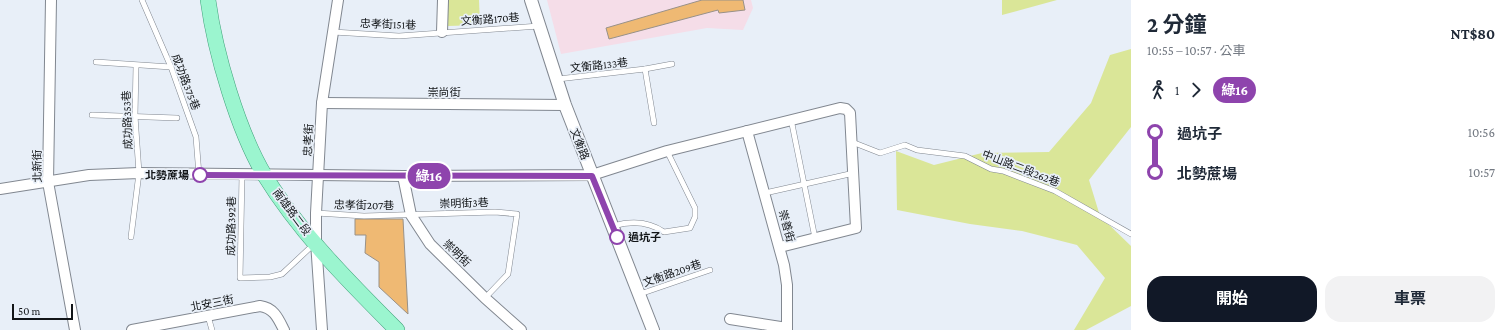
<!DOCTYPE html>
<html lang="zh-TW">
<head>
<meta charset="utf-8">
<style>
  :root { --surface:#fff; --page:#f2f2f3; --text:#1f2937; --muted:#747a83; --accent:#111827 }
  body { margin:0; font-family:"Crimson Pro","Noto Sans TC",serif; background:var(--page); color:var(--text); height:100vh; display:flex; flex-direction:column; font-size:15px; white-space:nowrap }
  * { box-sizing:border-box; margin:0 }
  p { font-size:13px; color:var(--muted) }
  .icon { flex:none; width:22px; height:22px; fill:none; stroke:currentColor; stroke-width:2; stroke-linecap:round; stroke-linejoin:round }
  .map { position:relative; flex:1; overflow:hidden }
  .sheet { display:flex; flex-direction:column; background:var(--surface); width:380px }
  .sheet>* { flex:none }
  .badge { padding:0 8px; border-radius:13px; font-size:14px; line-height:26px }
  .scale { position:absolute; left:12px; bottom:10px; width:61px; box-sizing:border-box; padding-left:4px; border:2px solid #121518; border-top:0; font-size:11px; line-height:14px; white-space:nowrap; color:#121518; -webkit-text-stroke:3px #e8eff8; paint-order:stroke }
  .map>.badge { position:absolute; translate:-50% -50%; box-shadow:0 0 0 2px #fff }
  .legs { display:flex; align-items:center; gap:6px; height:44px; padding:0 16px; font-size:13px }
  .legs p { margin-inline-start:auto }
  .summary { display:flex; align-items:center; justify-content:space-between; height:68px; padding:0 16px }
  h1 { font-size:22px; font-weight:700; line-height:30px }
  .button { display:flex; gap:8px; margin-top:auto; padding:8px 16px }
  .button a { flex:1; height:46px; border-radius:16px; background:var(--accent); color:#fff; font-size:16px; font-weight:700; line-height:46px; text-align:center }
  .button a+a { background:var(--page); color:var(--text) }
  ul { padding:0 16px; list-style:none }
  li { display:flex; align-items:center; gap:14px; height:40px; font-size:15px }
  li i { display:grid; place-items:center; width:6px; height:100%; margin:0 5px; background:currentColor }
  li i::after { content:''; width:10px; height:10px; margin:-5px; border:3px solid; border-radius:50%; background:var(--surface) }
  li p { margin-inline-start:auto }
  li:first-child i { background:linear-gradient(#0000 50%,currentColor 0) }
  li:last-child i { background:linear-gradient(currentColor 50%,#0000 0) }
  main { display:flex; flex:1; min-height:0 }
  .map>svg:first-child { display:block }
  .education { fill:#f5dde8 }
  .green { fill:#dae698 }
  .building { fill:#efb973; stroke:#989188 }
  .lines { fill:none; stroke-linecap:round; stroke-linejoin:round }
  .service-casing { stroke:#818790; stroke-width:6 }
  .minor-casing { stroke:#818790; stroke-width:12 }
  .tertiary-casing { stroke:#818790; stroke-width:14 }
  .primary-casing { stroke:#40a27a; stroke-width:16 }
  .service { stroke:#fff; stroke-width:5 }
  .minor { stroke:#fff; stroke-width:10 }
  .tertiary { stroke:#fff; stroke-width:12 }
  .primary { stroke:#9bf5cf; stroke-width:15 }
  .line-1-casing { stroke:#fff; stroke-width:9 }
  .line-1 { stroke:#8e44ad; stroke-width:6 }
  .stop-1-dot { fill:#fff; stroke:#8e44ad; stroke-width:2 }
  .labels { text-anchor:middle; stroke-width:3.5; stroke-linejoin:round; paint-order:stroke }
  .street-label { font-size:11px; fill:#121518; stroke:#e8eff8 }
  .stop-label { font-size:11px; font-weight:bold; fill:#121518; stroke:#e8eff8; text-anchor:end }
</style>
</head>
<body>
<main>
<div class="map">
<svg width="1131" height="330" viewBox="0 0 1131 330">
  <rect width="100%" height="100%" fill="#e8eff8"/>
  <!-- education -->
  <polygon class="education" points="547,0 751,0 753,8 743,30 707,28 561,54"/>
  <!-- green -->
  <g class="green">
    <polygon points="448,0 479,0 480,25 448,26"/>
    <polygon points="1002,0 1057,0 1002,15"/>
    <polygon points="1131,49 1131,127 1089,180 1100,216 1131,246 1131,306 1086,330 1074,330 1105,278 1077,245 1022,231 970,224 897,210 896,151 934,165 982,153 1049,152 1091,103 1110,55"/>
  </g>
  <!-- building -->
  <g class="building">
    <polygon points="702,0 743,0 745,10 719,13 718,10 609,39 606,28"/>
    <polygon points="355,219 403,219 408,314 379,287 379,262 365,253 366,235 355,235"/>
  </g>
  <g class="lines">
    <!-- service casing -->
    <g class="service-casing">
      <g id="service">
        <polyline points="142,0 171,67 196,137 199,175"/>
        <polyline points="333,32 399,36 539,26"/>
        <polyline points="96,62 171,67"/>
        <polyline points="645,69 654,123"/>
        <polyline points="558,79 645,69 672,64"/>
        <polyline points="92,115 177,118"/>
        <polyline points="791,119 815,238"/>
        <polyline points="852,142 880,153 905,145 917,150 965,156 991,169 1003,171 1055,191 1131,234"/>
        <polyline points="242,175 240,278 270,277 282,274 313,245"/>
        <polyline points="765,193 854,173"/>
        <polyline points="316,213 364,216 495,212 517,214 508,274 485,298"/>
        <path d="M613,226c17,-5 35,-5 51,6l26,-4 5,-11v-9l-28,-57"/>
        <polyline points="131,237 139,173 135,116 136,66"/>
        <polyline points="640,294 710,270"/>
        <polyline points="208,316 212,330"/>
      </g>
    </g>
    <!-- minor casing -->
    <g class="minor-casing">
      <g id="minor">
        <polyline points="51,0 48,182 75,330"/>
        <polyline points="442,32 443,0"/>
        <polyline points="322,103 565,105"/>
        <polyline points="747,131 784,265 787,285 787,330"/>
        <polyline points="403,176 411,215 430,244 485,298 521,330"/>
        <polyline points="0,189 89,175 139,173 403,176 592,175 667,151 840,108 846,109 850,113 856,228 780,247"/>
        <polyline points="730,319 787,328"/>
        <path d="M132,330l128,-24c14,2 18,12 24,24"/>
        <polyline points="322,330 316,242 316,213 322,103 338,0"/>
      </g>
    </g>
    <!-- tertiary casing -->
    <g class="tertiary-casing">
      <polyline id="tertiary" points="531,0 565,105 653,330"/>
    </g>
    <!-- primary casing -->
    <g class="primary-casing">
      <path id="primary" d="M208,0c7,52 30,131 57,176 35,57 85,107 132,154"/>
    </g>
    <!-- service -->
    <use href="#service" class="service"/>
    <!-- minor -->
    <use href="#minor" class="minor"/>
    <!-- tertiary -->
    <use href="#tertiary" class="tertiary"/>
    <!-- primary -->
    <use href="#primary" class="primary"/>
  </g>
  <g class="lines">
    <!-- line-1 casing -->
    <g class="line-1-casing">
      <polyline id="line-1" points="200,175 592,176 617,237"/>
    </g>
    <!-- line-1 -->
    <use href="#line-1" class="line-1"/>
  </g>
  <!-- markers -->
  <g class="stop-1-dot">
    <circle cx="200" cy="175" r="7"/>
    <circle cx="617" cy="237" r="7"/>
  </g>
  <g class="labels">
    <!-- street labels -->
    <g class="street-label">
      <text transform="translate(490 19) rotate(-4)" y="4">文衡路170巷</text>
      <text transform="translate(388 24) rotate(2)" y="4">忠孝街151巷</text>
      <text transform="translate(599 65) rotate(-6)" y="4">文衡路133巷</text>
      <text transform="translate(186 82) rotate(69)" y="4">成功路375巷</text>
      <text x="444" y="96">崇尚街</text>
      <text transform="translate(127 120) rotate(-92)" y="4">成功路353巷</text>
      <text transform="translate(308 140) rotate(-87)" y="4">忠孝街</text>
      <text transform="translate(580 144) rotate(69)" y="4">文衡路</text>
      <text transform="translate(37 166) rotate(-91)" y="4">北新街</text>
      <text transform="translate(1021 168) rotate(21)" y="4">中山路二段262巷</text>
      <text transform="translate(464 203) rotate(-2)" y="4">崇明街3巷</text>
      <text transform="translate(364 205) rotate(1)" y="4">忠孝街207巷</text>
      <text transform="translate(292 212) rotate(53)" y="4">南雄路二段</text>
      <text transform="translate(231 226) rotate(-89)" y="4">成功路392巷</text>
      <text transform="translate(787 226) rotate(75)" y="4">崇善街</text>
      <text transform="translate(457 253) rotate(44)" y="4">崇明街</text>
      <text transform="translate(672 273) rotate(-19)" y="4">文衡路209巷</text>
      <text transform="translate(212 303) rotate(-11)" y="4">北安三街</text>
    </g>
    <!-- stop labels -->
    <g class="stop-label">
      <text x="189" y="179">北勢蔗場</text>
      <text x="628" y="241" text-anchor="start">過坑子</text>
    </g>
  </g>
</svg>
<div class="scale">50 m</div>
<b class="badge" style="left:429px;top:176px;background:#8e44ad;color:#fff">綠16</b>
</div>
<section class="sheet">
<div class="summary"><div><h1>2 分鐘</h1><p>10:55 – 10:57 · 公車</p></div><b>NT$80</b></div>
<div class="legs"><svg class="icon" aria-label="walk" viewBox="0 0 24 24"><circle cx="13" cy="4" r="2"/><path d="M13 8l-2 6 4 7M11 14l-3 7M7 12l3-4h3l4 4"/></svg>1<svg class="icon" aria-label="forward" viewBox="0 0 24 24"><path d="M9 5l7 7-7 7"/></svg><b class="badge" style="background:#8e44ad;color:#fff">綠16</b></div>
<ul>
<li><i style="color:#8e44ad"></i><b>過坑子</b><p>10:56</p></li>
<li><i style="color:#8e44ad"></i><b>北勢蔗場</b><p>10:57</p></li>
</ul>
<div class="button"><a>開始</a><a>車票</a></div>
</section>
</main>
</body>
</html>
